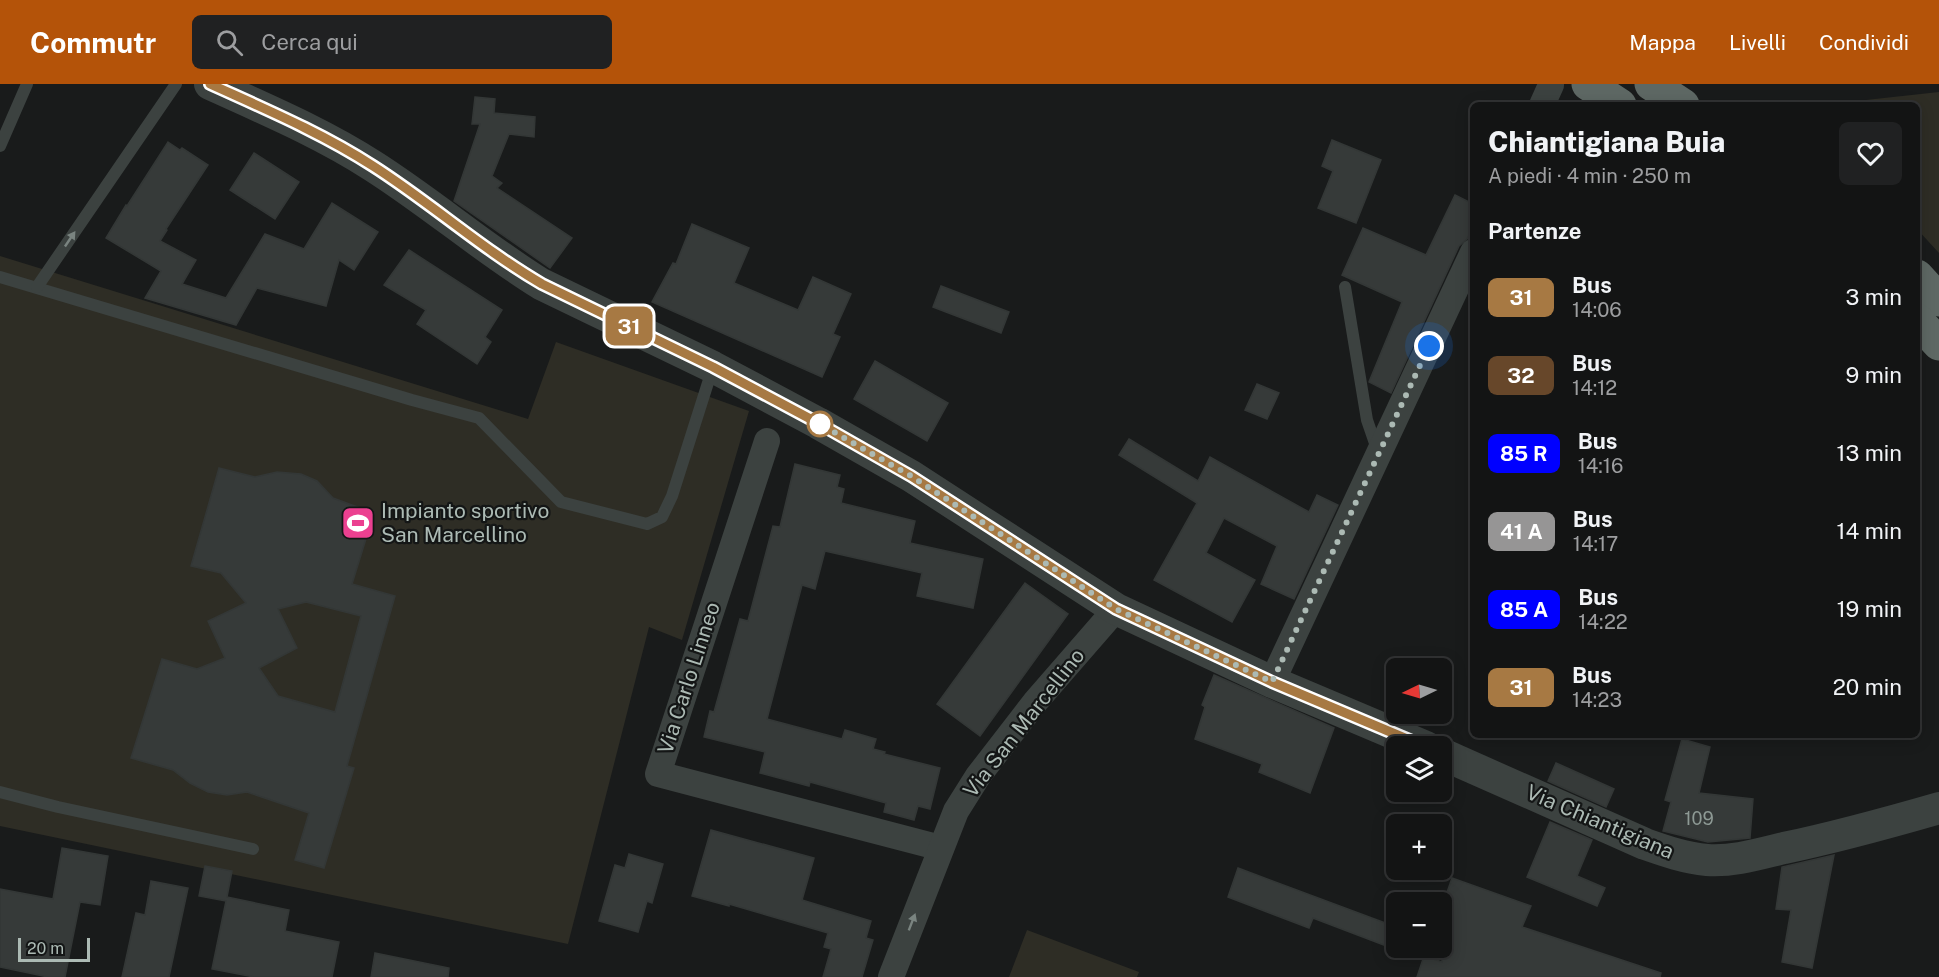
<!DOCTYPE html>
<html lang="it">
<head>
<meta charset="utf-8">
<style>
  :root { --surface:#131414; --page:#202122; --text:#f1f3f6; --muted:#9d9ea0; --line:#323334; --accent:#b45309 }
  body { margin:0; font-family:"Public Sans",sans-serif; background:var(--page); color:var(--text); height:100vh; display:flex; flex-direction:column; font-size:22px; white-space:nowrap }
  * { box-sizing:border-box; margin:0 }
  p { font-size:20px; color:var(--muted) }
  .icon { flex:none; width:33px; height:33px; fill:none; stroke:currentColor; stroke-width:2; stroke-linecap:round; stroke-linejoin:round }
  .map { position:relative; flex:1; overflow:hidden }
  .drawer { position:absolute; left:1470px; top:18px; width:450px; height:636px; display:flex; flex-direction:column; background:var(--surface); border-radius:9px; box-shadow:0 3px 15px #0003,0 0 0 2px var(--line) }
  .drawer>* { flex:none }
  .badge { padding:0 12px; border-radius:9px; font-size:21px; line-height:39px }
  .needle { width:39px; rotate:265deg }
  .fabs { position:absolute; left:1386px; top:574px; display:grid; gap:12px }
  .fabs a { display:grid; place-items:center; width:66px; height:66px; border-radius:9px; background:var(--surface); box-shadow:0 3px 15px #0003,0 0 0 2px var(--line); font-size:30px }
  .scale { position:absolute; left:18px; bottom:15px; width:72px; box-sizing:border-box; padding-left:6px; border:3px solid #acbab4; border-top:0; font-size:16px; line-height:21px; white-space:nowrap; color:#acbab4; -webkit-text-stroke:4px #141616; paint-order:stroke }
  .you { position:absolute; width:30px; height:30px; margin:-15px; border:4px solid #fff; border-radius:50%; background:#1a73e8; box-shadow:0 0 0 9px #1a73e833 }
  .map>.badge { position:absolute; translate:-50% -50%; box-shadow:0 0 0 3px #fff }
  h2 { padding:0 18px; font-size:22px; line-height:54px }
  .round { display:grid; place-items:center; flex:none; width:63px; height:63px; border-radius:9px; background:var(--page) }
  .headline { display:flex; align-items:center; justify-content:space-between; height:102px; padding:0 18px }
  h1 { font-size:28px; font-weight:800; line-height:45px }
  ul { padding:0; list-style:none }
  li { display:flex; align-items:center; gap:18px; height:78px; padding:0 18px }
  li div { flex:1 }
  li b { display:block; font-size:22px }
  li em { font-style:normal }
  li .badge { min-width:66px; font-weight:700; text-align:center }
  header { display:flex; align-items:center; gap:36px; box-sizing:border-box; height:84px; padding:0 30px; background:var(--accent); color:#fff }
  header strong { font-size:28px }
  nav { display:flex; gap:33px; margin-inline-start:auto; font-size:21px }
  .search { width:420px; height:54px; background:var(--page); display:flex; align-items:center; gap:15px; box-sizing:border-box; padding:0 21px; border-radius:9px; color:var(--muted); font-size:22px }
  .map>svg:first-child { display:block }
  .green { fill:#2e2d25 }
  .building { fill:#363a39; stroke:#333736; stroke-width:1.5; fill-rule:evenodd }
  .lines { fill:none; stroke-linecap:round; stroke-linejoin:round }
  .service { stroke:#3c4240; stroke-width:12 }
  .minor { stroke:#3c4240; stroke-width:26 }
  .tertiary { stroke:#3c4240; stroke-width:32 }
  .trunk { stroke:#5e6864; stroke-width:33 }
  .oneway { fill:#7a8480 }
  .line-casing { stroke:#fff; stroke-width:14 }
  .line { stroke:#a77943; stroke-width:9 }
  .walk { stroke:#acbab4; stroke-width:6; stroke-dasharray:0 10.8 }
  .stop-dot { fill:#fff; stroke:#a77943; stroke-width:3 }
  .labels { text-anchor:middle; stroke-width:4.5; stroke-linejoin:round; paint-order:stroke }
  .number-label { font-size:18px; fill:#8e9a95 }
  .poi-label { font-size:21px; fill:#acbab4; stroke:#141616; text-anchor:start }
  .street-label { font-size:21px; fill:#acbab4; stroke:#141616 }
</style>
</head>
<body>
<header>
<strong>Commutr</strong>
<div class="search"><svg class="icon" aria-label="search" viewBox="0 0 24 24"><circle cx="10" cy="10" r="6"/><path d="M15 15l6 6"/></svg>Cerca qui</div>
<nav><a>Mappa</a><a>Livelli</a><a>Condividi</a></nav>
</header>
<div class="map">
<svg width="1939" height="893" viewBox="0 0 1939 893">
  <rect width="100%" height="100%" fill="#191b1b"/>
  <!-- green -->
  <g class="green">
    <polygon points="1939,8 1939,169 1917,145 1917,21 1820,21"/>
    <polygon points="0,172 528,335 556,258 749,327 682,556 649,543 568,860 0,742"/>
    <polygon points="1027,846 1139,888 1137,893 1009,893"/>
  </g>
  <!-- building -->
  <g class="building">
    <polygon points="475,13 495,15 494,29 535,33 534,53 509,50 492,92 502,99 497,104 572,154 550,184 454,117 480,40 472,40"/>
    <polygon points="1332,56 1381,76 1356,139 1318,124 1333,87 1322,82"/>
    <polygon points="168,58 180,66 182,64 208,81 166,145 167,146 160,157 196,176 182,200 226,214 265,150 304,165 332,119 378,148 354,186 339,176 326,222 257,204 236,241 145,214 161,187 106,154 126,121 127,122"/>
    <polygon points="254,69 299,98 275,135 230,106"/>
    <polygon points="1455,111 1473,120 1473,142 1467,155 1459,162 1391,309 1369,298 1402,218 1342,191 1363,144 1426,171"/>
    <polygon points="692,140 749,164 734,199 798,226 813,193 851,210 833,250 840,253 822,293 652,218 673,179 676,180"/>
    <polygon points="409,166 502,226 485,253 491,258 477,280 417,240 426,226 384,201"/>
    <polygon points="941,202 1009,228 1001,249 933,223"/>
    <polygon points="875,277 948,319 927,357 854,315"/>
    <polygon points="1257,300 1279,309 1267,335 1245,326"/>
    <polygon points="1129,355 1198,397 1210,373 1309,428 1317,411 1338,421 1294,515 1261,500 1277,462 1224,434 1206,469 1255,496 1232,538 1154,496 1197,419 1119,371"/>
    <polygon points="795,380 840,391 837,403 844,405 841,419 915,437 910,459 983,475 973,524 917,512 922,489 825,467 815,505 802,501 767,635 842,655 845,646 876,655 873,665 885,668 884,670 940,684 930,725 918,722 914,736 884,728 886,719 810,698 809,702 760,689 765,668 704,653 710,627 714,628 740,535 748,537 773,442 780,443"/>
    <path d="M219,384l36,9 22,-5 24,2 16,7 16,17 41,15 -22,71 43,12 -48,170 7,2 -30,100 -29,-8 14,-47 -62,-21 -20,3 -19,-3 -18,-9 -17,-13 -42,-12 31,-99 35,10 28,-11 -17,-37 38,-18 -25,-30 -30,-7zM306,518l55,14 -26,96 -57,-16 -19,-28 38,-20 -19,-39z"/>
    <polygon points="1025,499 1068,530 980,652 937,620"/>
    <polygon points="1214,591 1334,644 1310,709 1259,688 1262,680 1195,655 1205,623 1202,621"/>
    <polygon points="1682,655 1710,663 1699,709 1753,715 1750,754 1708,758 1663,747 1671,718 1665,716"/>
    <polygon points="1556,679 1614,705 1606,723 1548,697"/>
    <polygon points="1550,738 1592,756 1577,792 1605,804 1597,822 1527,793"/>
    <polygon points="711,746 814,774 802,816 871,837 866,854 873,856 862,893 823,893 831,865 824,863 828,849 729,820 729,822 692,812"/>
    <polygon points="62,764 108,772 100,821 80,818 65,893 48,893 0,883 0,805 53,815"/>
    <polygon points="629,770 663,780 652,819 647,817 638,848 599,837 615,781 625,784"/>
    <polygon points="1834,771 1812,884 1782,878 1791,826 1776,825 1782,783"/>
    <polygon points="205,782 232,787 227,813 289,826 285,847 339,858 332,893 254,893 212,885 226,817 199,812"/>
    <polygon points="1238,784 1396,843 1389,863 1313,834 1309,844 1228,813"/>
    <polygon points="1452,794 1531,822 1522,843 1661,889 1660,893 1417,893 1424,872 1442,878 1442,823"/>
    <polygon points="151,797 188,804 169,893 122,893 136,829 145,831"/>
    <polygon points="375,869 449,884 448,893 371,893"/>
  </g>
  <g class="lines">
    <!-- service -->
    <g class="service">
      <polyline points="0,62 27,0"/>
      <polyline points="0,193 412,316 479,334 561,418 647,440 662,433 672,412 713,283"/>
      <polyline points="37,203 176,0"/>
      <polyline points="1345,203 1367,336 1377,365"/>
      <polyline points="0,708 58,723 253,765"/>
    </g>
    <!-- minor -->
    <g class="minor">
      <polyline points="1542,21 1551,1"/>
      <polyline points="767,357 658,690 941,764"/>
      <polyline points="1272,598 1473,168"/>
      <polyline points="891,893 956,727 978,692 1036,617 1116,525"/>
    </g>
    <!-- tertiary -->
    <g class="tertiary">
      <path d="M210,0c55,25 112,49 163,82 58,37 110,82 168,118l172,83 105,56 93,53 205,133 156,73 154,65"/>
      <path d="M1442,670l203,90c20,7 40,14 62,16 25,2 52,-6 77,-12 52,-11 103,-25 155,-40"/>
    </g>
    <!-- trunk -->
    <g class="trunk">
      <polyline points="1588,0 1620,21"/>
      <polyline points="1651,0 1683,21"/>
      <polyline points="1917,192 1939,216"/>
      <polyline points="1917,236 1939,260"/>
    </g>
  </g>
  <!-- one-way arrows -->
  <defs><path id="oneway-solid" d="M-6-.8H1V-3.2L6.5 0L1 3.2V.8H-6Z" transform="scale(1.5)"/></defs>
  <g class="oneway">
    <use href="#oneway-solid" transform="translate(70 155) rotate(-56)"/>
    <use href="#oneway-solid" transform="translate(912 838) rotate(-69)"/>
  </g>
  <g class="lines">
    <!-- line casing -->
    <g class="line-casing">
      <path id="line" d="M210,0c55,25 112,49 163,82 58,37 109,83 169,118l171,83 105,56 93,53 205,133 156,73 154,65"/>
    </g>
    <!-- line -->
    <use href="#line" class="line"/>
    <!-- walk -->
    <polyline class="walk" points="820,340 818,339 911,392 1116,525 1272,598 1429,262"/>
  </g>
  <!-- icons -->
  <defs>
    <g id="stadium-square" transform="scale(1.725)"><rect x="-9" y="-9" width="18" height="18" rx="4" fill="#eb4090" stroke="#141616"/><path d="M0-5a6.5 5 0 1 0 0 10a6.5 5 0 1 0 0-10ZM-3.5-1.8h7v3.6h-7Z" fill="#fff"/></g>
  </defs>
  <g fill-rule="evenodd">
    <use href="#stadium-square" x="358" y="439"/>
  </g>
  <!-- markers -->
  <circle class="stop-dot" cx="820" cy="340" r="12"/>
  <g class="labels">
    <!-- number labels -->
    <g class="number-label">
      <text x="1699" y="741">109</text>
    </g>
    <!-- poi labels -->
    <g class="poi-label">
      <text x="381" y="434">Impianto sportivo<tspan x="381" dy="24">San Marcellino</tspan></text>
    </g>
    <!-- street labels -->
    <g class="street-label">
      <text transform="translate(689 594) rotate(-72)" y="7">Via Carlo Linneo</text>
      <text transform="translate(1024 639) rotate(-52)" y="7">Via San Marcellino</text>
      <text transform="translate(1600 738) rotate(23)" y="7">Via Chiantigiana</text>
    </g>
  </g>
</svg>
<div class="fabs">
<a><svg class="needle" viewBox="-14 -14 28 28"><path d="M0-13l5 13h-10z" fill="#e53935"/><path d="M0 13l5-13h-10z" fill="#9d9ea0"/></svg></a>
<a><svg class="icon" aria-label="layers" viewBox="0 0 24 24"><path d="M12 4l9 5-9 5-9-5zM3 14l9 5 9-5"/></svg></a>
<a>+</a>
<a>−</a>
</div>
<div class="scale">20 m</div>
<div class="you" style="left:1429px;top:262px"></div>
<b class="badge" style="left:629px;top:242px;background:#a77943;color:#fff">31</b>
<section class="drawer">
<div class="headline"><div><h1>Chiantigiana Buia</h1><p>A piedi · 4 min · 250 m</p></div><a class="round"><svg class="icon" aria-label="heart" viewBox="0 0 24 24"><path d="M12 20l-8-8c-3-5 5-10 8-4 3-6 11-1 8 4z"/></svg></a></div>
<h2>Partenze</h2>
<ul>
<li><span class="badge" style="background:#a77943;color:#fff">31</span><div><b>Bus</b><p>14:06</p></div><em>3 min</em></li>
<li><span class="badge" style="background:#67472a;color:#fff">32</span><div><b>Bus</b><p>14:12</p></div><em>9 min</em></li>
<li><span class="badge" style="background:#00f;color:#fff">85 R</span><div><b>Bus</b><p>14:16</p></div><em>13 min</em></li>
<li><span class="badge" style="background:#969595;color:#fff">41 A</span><div><b>Bus</b><p>14:17</p></div><em>14 min</em></li>
<li><span class="badge" style="background:#00f;color:#fff">85 A</span><div><b>Bus</b><p>14:22</p></div><em>19 min</em></li>
<li><span class="badge" style="background:#a77943;color:#fff">31</span><div><b>Bus</b><p>14:23</p></div><em>20 min</em></li>
</ul>
</section>
</div>
</body>
</html>
